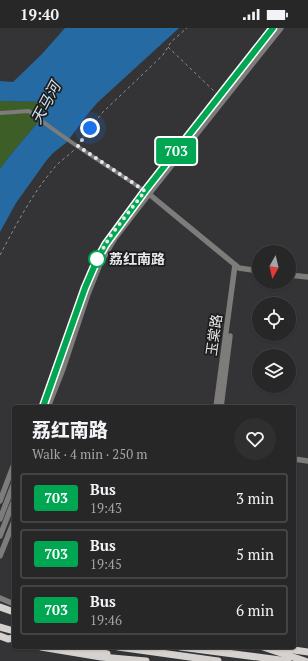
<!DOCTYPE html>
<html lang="en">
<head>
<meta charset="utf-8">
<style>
  :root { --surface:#272728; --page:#2f2f30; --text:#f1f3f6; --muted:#a4a5a8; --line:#434445 }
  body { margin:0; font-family:"PT Serif","Noto Sans SC",serif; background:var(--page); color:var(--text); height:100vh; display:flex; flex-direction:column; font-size:15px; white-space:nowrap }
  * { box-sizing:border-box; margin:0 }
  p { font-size:13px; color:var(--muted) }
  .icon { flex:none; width:22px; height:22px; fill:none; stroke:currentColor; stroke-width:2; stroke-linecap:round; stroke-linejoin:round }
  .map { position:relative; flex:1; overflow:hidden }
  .sheet { position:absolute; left:12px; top:377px; width:284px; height:244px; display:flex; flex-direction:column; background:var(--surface); border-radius:4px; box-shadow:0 1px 3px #0004,0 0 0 1px var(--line) }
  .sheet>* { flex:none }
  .badge { padding:0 8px; border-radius:3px; font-size:14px; line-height:26px }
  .needle { width:26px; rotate:188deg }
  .fabs { position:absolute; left:252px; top:217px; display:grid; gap:8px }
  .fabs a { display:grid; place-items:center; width:44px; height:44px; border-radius:50%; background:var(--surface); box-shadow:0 1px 3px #0004,0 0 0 1px var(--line); font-size:20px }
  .you { position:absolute; width:20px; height:20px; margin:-10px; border:3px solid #fff; border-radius:50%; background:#1a73e8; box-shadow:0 0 0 6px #1a73e833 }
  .map>.badge { position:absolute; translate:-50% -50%; box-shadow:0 0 0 2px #fff }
  .round { display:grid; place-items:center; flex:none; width:42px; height:42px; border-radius:21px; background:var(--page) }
  .headline { display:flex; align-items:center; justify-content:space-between; height:68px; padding:0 20px }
  h1 { font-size:19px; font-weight:800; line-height:30px }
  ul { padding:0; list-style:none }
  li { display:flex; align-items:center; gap:12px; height:50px; margin:0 8px 6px; padding:0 12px; border:2px solid var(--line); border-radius:4px }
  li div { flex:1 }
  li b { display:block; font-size:15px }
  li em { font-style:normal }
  li .badge { min-width:44px; font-weight:700; text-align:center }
  .status { display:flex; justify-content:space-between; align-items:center; height:28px; padding:0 20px; background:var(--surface); direction:ltr }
  .status svg { height:11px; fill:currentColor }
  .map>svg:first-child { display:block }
  .green { fill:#3e5e27 }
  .water { fill:#256aa2 }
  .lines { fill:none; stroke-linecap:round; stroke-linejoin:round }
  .path { stroke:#8f8f91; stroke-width:1; stroke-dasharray:3 3; stroke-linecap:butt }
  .minor { stroke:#7d7c7b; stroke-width:4 }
  .tertiary { stroke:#7d7c7b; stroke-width:5.5 }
  .trunk { stroke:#d4d1cf; stroke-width:7 }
  .line-casing { stroke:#fff; stroke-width:9 }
  .line { stroke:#00a651; stroke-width:6 }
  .walk { stroke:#e7e7e9; stroke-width:4; stroke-dasharray:0 7.2 }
  .stop-dot { fill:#fff; stroke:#00a651; stroke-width:2 }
  .labels { text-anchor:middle; stroke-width:3.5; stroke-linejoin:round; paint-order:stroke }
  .stop-label { font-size:14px; font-weight:bold; fill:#e7e7e9; stroke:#1c1c1d; text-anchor:start }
  .street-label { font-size:14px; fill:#e7e7e9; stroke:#1c1c1d }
  .water-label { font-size:15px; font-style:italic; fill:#d3e3f3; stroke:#1c1c1d }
</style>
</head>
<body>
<div class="status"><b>19:40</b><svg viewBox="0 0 49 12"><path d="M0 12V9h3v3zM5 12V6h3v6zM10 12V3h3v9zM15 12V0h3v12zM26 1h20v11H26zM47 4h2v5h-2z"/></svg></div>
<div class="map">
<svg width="308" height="633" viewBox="0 0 308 633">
  <rect width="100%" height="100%" fill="#343436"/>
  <!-- green -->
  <polygon class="green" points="0,73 47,74 39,93 8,130 0,141"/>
  <!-- water -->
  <polygon class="water" points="65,0 179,0 97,75 86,88 67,114 53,125 46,133 16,175 0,204 0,141 8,130 39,93 47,74 0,73 0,53 13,54 41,27"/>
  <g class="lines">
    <!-- path -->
    <g class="path">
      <polyline points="168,19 216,65"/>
      <polyline points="80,114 90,100 103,84 163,27 171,14 187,0"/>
      <path d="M0,227c16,-30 32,-61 54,-87 6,-7 14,-12 21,-19"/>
    </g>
    <!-- minor -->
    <path class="minor" d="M0,85l29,-2c37,30 78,54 117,81"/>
    <!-- tertiary -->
    <g class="tertiary">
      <polyline points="149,166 239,240 259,243"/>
      <polyline points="289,247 308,249"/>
      <polyline points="43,379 85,260 97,232 105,216 117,199 145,163 273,0"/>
      <polyline points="48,379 63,341 88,266 100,236 109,220 115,210 149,166 281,0"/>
      <polyline points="216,379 235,237"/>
      <polyline points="221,379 230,308"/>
      <polyline points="294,431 308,433"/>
      <polyline points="0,473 14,436"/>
      <polyline points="0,491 14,455"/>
      <polyline points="0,508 14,472"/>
      <polyline points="0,528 14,493"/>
      <polyline points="0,570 14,576"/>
    </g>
    <!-- trunk -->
    <g class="trunk">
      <polyline points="0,579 14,584"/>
      <polyline points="0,599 14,603"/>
      <polyline points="0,608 8,611 14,610"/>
      <polyline points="41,619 101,629 146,633"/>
      <polyline points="80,619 107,626"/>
      <polyline points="118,619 218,633"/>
      <polyline points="180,619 288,633"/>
      <polyline points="263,619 305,633"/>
      <polyline points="273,619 308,624"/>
    </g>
  </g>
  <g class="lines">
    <!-- line casing -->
    <g class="line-casing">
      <polyline id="line" points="43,379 85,260 97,232 106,216 145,163 273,0"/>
    </g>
    <!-- line -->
    <use href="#line" class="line"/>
    <!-- walk -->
    <polyline class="walk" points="90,100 78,118 145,163 111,207 97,231"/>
  </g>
  <!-- markers -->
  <circle class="stop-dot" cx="97" cy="231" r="8"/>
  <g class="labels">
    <!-- stop labels -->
    <g class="stop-label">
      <text x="109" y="236">荔红南路</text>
    </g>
    <!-- street labels -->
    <g class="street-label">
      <text transform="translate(214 307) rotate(-82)" y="5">玉棠路</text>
    </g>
    <!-- water labels -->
    <g class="water-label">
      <text transform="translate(46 75) rotate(-62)" y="5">天马河</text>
    </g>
  </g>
</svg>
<div class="fabs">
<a><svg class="needle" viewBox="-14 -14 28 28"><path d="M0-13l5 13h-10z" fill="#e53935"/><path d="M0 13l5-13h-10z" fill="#a4a5a8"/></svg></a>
<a><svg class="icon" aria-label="locate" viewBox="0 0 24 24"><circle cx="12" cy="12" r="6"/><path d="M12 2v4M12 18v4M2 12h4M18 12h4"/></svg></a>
<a><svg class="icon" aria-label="layers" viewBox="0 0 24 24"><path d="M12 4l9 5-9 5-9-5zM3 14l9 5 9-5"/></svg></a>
</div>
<div class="you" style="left:90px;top:100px"></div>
<b class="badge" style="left:176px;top:123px;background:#00a651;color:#fff">703</b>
<section class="sheet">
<div class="headline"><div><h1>荔红南路</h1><p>Walk · 4 min · 250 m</p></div><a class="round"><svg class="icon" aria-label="heart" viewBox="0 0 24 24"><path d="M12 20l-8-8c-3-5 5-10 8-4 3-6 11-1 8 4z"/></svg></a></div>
<ul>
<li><span class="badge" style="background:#00a651;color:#fff">703</span><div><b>Bus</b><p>19:43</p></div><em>3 min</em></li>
<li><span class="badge" style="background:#00a651;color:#fff">703</span><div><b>Bus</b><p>19:45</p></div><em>5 min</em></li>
<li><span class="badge" style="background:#00a651;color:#fff">703</span><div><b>Bus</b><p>19:46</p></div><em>6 min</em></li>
</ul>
</section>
</div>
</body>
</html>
